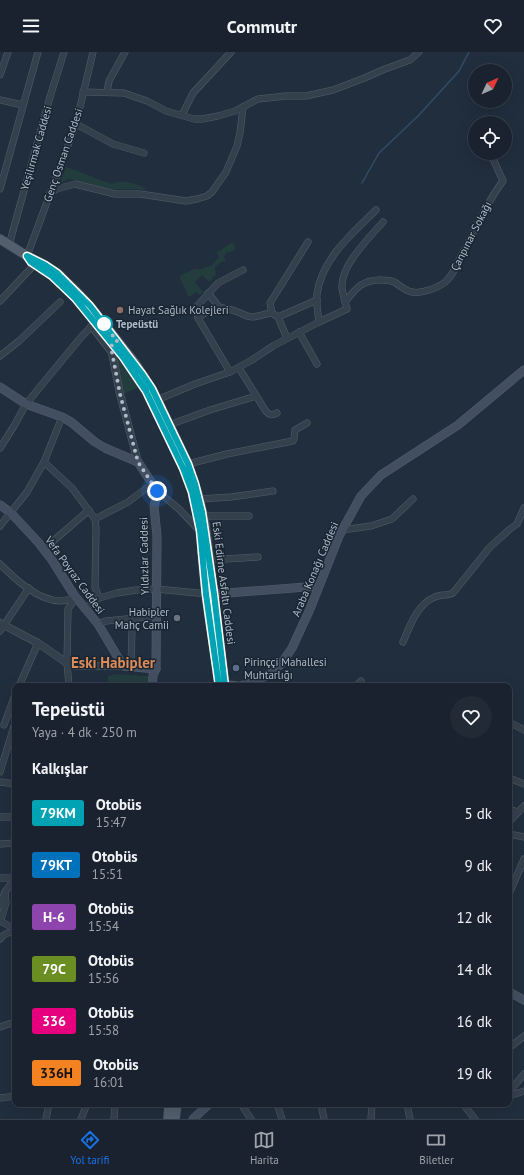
<!DOCTYPE html>
<html lang="tr">
<head>
<meta charset="utf-8">
<style>
  :root { --surface:#19222e; --page:#222a36; --text:#f1f3f6; --muted:#9fa4aa; --line:#373f4a; --accent:#1a73e8 }
  body { margin:0; font-family:"PT Sans",sans-serif; background:var(--page); color:var(--text); height:100vh; display:flex; flex-direction:column; font-size:15px; white-space:nowrap }
  * { box-sizing:border-box; margin:0 }
  p { font-size:13px; color:var(--muted) }
  .icon { flex:none; width:22px; height:22px; fill:none; stroke:currentColor; stroke-width:2; stroke-linecap:round; stroke-linejoin:round }
  .map { position:relative; flex:1; overflow:hidden }
  .sheet { position:absolute; left:12px; top:631px; width:500px; height:424px; display:flex; flex-direction:column; background:var(--surface); border-radius:8px; box-shadow:0 4px 16px #0002,0 0 0 1px var(--line) }
  .sheet>* { flex:none }
  .badge { padding:0 8px; border-radius:3px; font-size:14px; line-height:26px }
  .needle { width:26px; rotate:46deg }
  .tools { position:absolute; left:468px; top:12px; display:grid; gap:8px }
  .tools a { display:grid; place-items:center; width:44px; height:44px; border-radius:50%; background:var(--surface); box-shadow:0 4px 16px #0002,0 0 0 1px var(--line); font-size:20px }
  .you { position:absolute; width:20px; height:20px; margin:-10px; border:3px solid #fff; border-radius:50%; background:#1a73e8; box-shadow:0 0 0 6px #1a73e833 }
  .map>.badge { position:absolute; translate:-50% -50%; box-shadow:0 0 0 2px #fff }
  h2 { padding:0 20px; font-size:15px; line-height:36px }
  .round { display:grid; place-items:center; flex:none; width:42px; height:42px; border-radius:21px; background:var(--page) }
  .head { display:flex; align-items:center; justify-content:space-between; height:68px; padding:0 20px }
  h1 { font-size:19px; font-weight:800; line-height:30px }
  ul { padding:0; list-style:none }
  li { display:flex; align-items:center; gap:12px; height:52px; padding:0 20px }
  li div { flex:1 }
  li b { display:block; font-size:15px }
  li em { font-style:normal }
  li .badge { min-width:44px; font-weight:700; text-align:center }
  header { display:flex; justify-content:space-between; align-items:center; height:52px; padding:0 20px; background:var(--surface); font-size:18px; font-weight:800 }
  .menu { display:flex; justify-content:space-around; align-items:center; height:56px; border-top:1px solid var(--line); background:var(--surface); font-size:11px; color:var(--muted) }
  .menu a { display:grid; justify-items:center; gap:2px }
  .menu .current { color:var(--accent) }
  .map>svg:first-child { display:block }
  .green { fill:#233c3e }
  .lines { fill:none; stroke-linecap:round; stroke-linejoin:round }
  .stream { stroke:#334b66; stroke-width:1.5 }
  .minor-casing { stroke:#535e6b; stroke-width:7 }
  .tertiary-casing { stroke:#535e6b; stroke-width:8 }
  .secondary-casing { stroke:#535e6b; stroke-width:9 }
  .primary-casing { stroke:#3e4956; stroke-width:10 }
  .minor { stroke:#35404d; stroke-width:6 }
  .tertiary { stroke:#35404d; stroke-width:7 }
  .secondary { stroke:#434f61; stroke-width:8 }
  .primary { stroke:#535f6d; stroke-width:9 }
  .line-casing { stroke:#fff; stroke-width:9 }
  .line { stroke:#00a3b4; stroke-width:6 }
  .walk { stroke:#b0bbc9; stroke-width:4; stroke-dasharray:0 7.2 }
  .education-dot { fill:#8d6e63; stroke:#1a2532; stroke-width:1.5 }
  .stop-dot { fill:#fff; stroke:#00a3b4; stroke-width:2 }
  .worship-dot { fill:#6b7280; stroke:#1a2532; stroke-width:1.5 }
  .service-dot { fill:#5c6f8a; stroke:#1a2532; stroke-width:1.5 }
  .labels { text-anchor:middle; stroke-width:3; stroke-linejoin:round; paint-order:stroke }
  .street-label { font-size:11px; fill:#b0bbc9; stroke:#1a2532 }
  .poi-label { font-size:11px; fill:#b0bbc9; stroke:#1a2532; text-anchor:start }
  .stop-label { font-size:11px; font-weight:bold; fill:#b0bbc9; stroke:#1a2532; text-anchor:start }
  .district-label { font-size:15px; font-weight:bold; fill:#dc8b58; stroke:#1a2532 }
</style>
</head>
<body>
<header><svg class="icon" aria-label="menu" viewBox="0 0 24 24"><path d="M4 6h16M4 12h16M4 18h16"/></svg>Commutr<svg class="icon" aria-label="heart" viewBox="0 0 24 24"><path d="M12 20l-8-8c-3-5 5-10 8-4 3-6 11-1 8 4z"/></svg></header>
<div class="map">
<svg width="524" height="1067" viewBox="0 0 524 1067">
  <rect width="100%" height="100%" fill="#212e3d"/>
  <!-- green -->
  <g class="green">
    <path d="M66,115c16,5 30,12 46,17 10,-6 25,0 34,5v1c-11,-2 -22,0 -32,-1 -15,-1 -30,-6 -44,-10l-4,1 -7,5z"/>
    <polygon points="232,190 235,195 235,198 226,201 224,205 226,208 220,211 215,215 216,223 212,225 213,226 209,230 202,223 195,230 203,240 200,243 196,240 190,245 188,244 179,224 196,216 198,218 212,213 219,205 217,200 220,199"/>
    <polygon points="119,305 131,321 139,335 124,342 117,306"/>
    <polygon points="115,622 148,624 147,634 108,634 108,624"/>
  </g>
  <g class="lines">
    <!-- stream -->
    <polyline class="stream" points="362,131 379,101 419,63 459,19 469,0"/>
    <!-- minor casing -->
    <g class="minor-casing">
      <g id="minor">
        <polyline points="0,23 8,0"/>
        <polyline points="83,40 124,41 147,49 166,59 194,67 202,67 218,64 235,59 258,47 286,44 306,44 333,38 362,27 385,17 410,8 419,0"/>
        <polyline points="107,40 109,29 125,0"/>
        <polyline points="0,48 23,53"/>
        <polyline points="182,63 193,41 231,0"/>
        <polyline points="76,72 113,92 144,101"/>
        <polyline points="0,137 38,0"/>
        <polyline points="50,141 57,137 75,132 115,142 140,142 186,149 197,147 207,144 212,140 226,120 237,94 240,81 243,55"/>
        <polyline points="9,193 50,45 64,0"/>
        <polyline points="27,204 76,72 93,0"/>
        <polyline points="208,241 219,255"/>
        <polyline points="0,249 35,212"/>
        <path d="M345,250c11,-14 18,-23 37,-22 4,0 8,0 12,2 6,3 11,9 18,10 9,2 25,-4 32,-9 8,-6 12,-16 16,-25 15,-26 25,-54 43,-77l-9,-20 -5,-8"/>
        <polyline points="278,265 317,248"/>
        <path d="M198,266c16,-12 22,-13 40,-6 5,2 9,5 15,5 6,-1 13,-3 19,-4"/>
        <path d="M319,270c-1,-9 -3,-19 -2,-28 5,-36 35,-60 59,-84"/>
        <polyline points="91,274 112,301"/>
        <polyline points="299,280 317,312"/>
        <polyline points="287,286 278,265 272,261 270,251 308,190"/>
        <polyline points="0,304 19,289 60,250"/>
        <path d="M239,316l26,42c4,5 6,6 12,3"/>
        <polyline points="230,320 198,266 196,256 198,253 218,231 243,218"/>
        <path d="M152,350l43,-18 35,-12 22,-12 21,-14 46,-24 28,-13c-2,-7 -4,-14 -5,-21 -2,-22 27,-50 41,-66"/>
        <polyline points="169,373 210,358 256,344"/>
        <polyline points="0,396 14,374 26,352 82,284 96,270"/>
        <polyline points="44,410 72,436 95,467 96,476 95,535 99,546"/>
        <polyline points="188,412 227,402 293,389 294,387 295,378 307,371"/>
        <polyline points="157,439 179,457 197,476 200,478 205,478"/>
        <polyline points="199,447 231,445 273,439"/>
        <polyline points="203,464 249,464"/>
        <polyline points="95,467 128,450 152,432"/>
        <polyline points="0,474 27,440 44,410 62,365"/>
        <polyline points="342,478 371,474 392,467 413,447"/>
        <polyline points="44,497 89,458"/>
        <polyline points="209,508 258,505"/>
        <path d="M0,512c15,15 38,37 61,37 5,0 11,-3 15,-4"/>
        <polyline points="85,557 99,546 117,541 136,538 156,537 208,542"/>
        <polyline points="98,572 106,569 156,564"/>
        <polyline points="0,579 29,536"/>
        <path d="M403,590c7,-16 14,-38 32,-45 6,-3 13,-1 18,-4l37,-46 20,-18 7,-5 7,-16"/>
        <polyline points="131,615 132,575 131,566"/>
        <polyline points="19,634 38,591"/>
        <polyline points="69,634 67,611 68,557 76,545"/>
        <polyline points="356,634 361,629"/>
        <polyline points="509,670 524,678"/>
        <polyline points="4,673 15,643"/>
        <polyline points="0,720 14,674"/>
        <polyline points="509,726 524,732"/>
        <polyline points="0,730 15,732"/>
        <polyline points="509,757 518,760"/>
        <polyline points="0,765 15,765"/>
        <polyline points="509,770 524,754"/>
        <polyline points="509,784 514,783 524,785"/>
        <polyline points="0,792 15,791"/>
        <polyline points="0,826 15,826"/>
        <polyline points="5,840 6,851 1,867 2,870 15,877"/>
        <polyline points="509,842 524,807"/>
        <polyline points="0,853 5,840 15,826"/>
        <path d="M0,887c4,-5 8,-8 15,-6"/>
        <polyline points="0,975 15,970"/>
        <polyline points="509,996 524,984"/>
        <polyline points="509,1040 524,1022"/>
        <polyline points="509,1042 515,1042 524,1039"/>
        <polyline points="0,1046 15,1044"/>
        <polyline points="241,1052 251,1067"/>
        <polyline points="277,1052 282,1067"/>
        <polyline points="321,1052 324,1067"/>
        <polyline points="407,1052 410,1067"/>
        <polyline points="465,1052 466,1056 475,1067"/>
        <polyline points="46,1067 49,1052"/>
        <polyline points="81,1067 87,1052"/>
        <polyline points="114,1067 115,1052"/>
        <polyline points="371,1067 372,1052"/>
      </g>
    </g>
    <!-- tertiary casing -->
    <g class="tertiary-casing">
      <g id="tertiary">
        <polyline points="117,289 113,291 111,295 120,342 138,410"/>
        <polyline points="0,571 38,591 67,611 76,614 123,614"/>
      </g>
    </g>
    <!-- secondary casing -->
    <g class="secondary-casing">
      <g id="secondary">
        <polyline points="0,335 26,352 62,365 71,370 95,390 105,396 138,410 157,439 156,448 154,454 157,484 156,617 153,623 152,634"/>
        <polyline points="0,453 11,461 38,490 52,508 74,543 98,572 123,614 156,617"/>
        <polyline points="214,542 319,534"/>
        <polyline points="240,634 251,631 268,623 281,612 292,596 310,557 339,484 361,444 381,423 458,373 524,318"/>
        <polyline points="509,940 524,948"/>
        <polyline points="193,1067 209,1052"/>
      </g>
    </g>
    <!-- primary casing -->
    <g class="primary-casing">
      <g id="primary">
        <polyline points="0,187 27,204 45,213 57,221 76,239 90,254 135,311 142,322 152,337 188,412 199,445 205,473 225,634"/>
        <polyline points="202,500 206,542 216,610"/>
        <polyline points="222,634 225,633 236,634"/>
        <polyline points="168,1067 169,1052"/>
        <polyline points="175,1067 177,1052"/>
      </g>
    </g>
    <!-- minor -->
    <use href="#minor" class="minor"/>
    <!-- tertiary -->
    <use href="#tertiary" class="tertiary"/>
    <!-- secondary -->
    <use href="#secondary" class="secondary"/>
    <!-- primary -->
    <use href="#primary" class="primary"/>
  </g>
  <g class="lines">
    <!-- line casing -->
    <g class="line-casing">
      <polyline id="line" points="219,634 206,542 200,478 192,440 183,416 146,339 123,305 75,246 52,224 31,210 27,204 45,213 57,221 90,254 142,322 152,337 175,385 188,412 195,432 202,460 214,542 225,634"/>
    </g>
    <!-- line -->
    <use href="#line" class="line"/>
    <!-- walk -->
    <polyline class="walk" points="104,272 117,289 113,291 111,295 120,342 138,410 157,439"/>
  </g>
  <!-- markers -->
  <circle class="education-dot" cx="120" cy="258" r="4"/>
  <circle class="stop-dot" cx="104" cy="272" r="8"/>
  <circle class="worship-dot" cx="177" cy="566" r="4"/>
  <circle class="service-dot" cx="236" cy="616" r="4"/>
  <g class="labels">
    <!-- street labels -->
    <g class="street-label">
      <text transform="translate(36 96) rotate(-74)" y="4">Yeşilırmak Caddesi</text>
      <text transform="translate(63 103) rotate(-71)" y="4">Genç Osman Caddesi</text>
      <text transform="translate(471 184) rotate(-63)" y="4">Çanpınar Sokağı</text>
      <text transform="translate(144 504) rotate(-91)" y="4">Yıldızlar Caddesi</text>
      <text transform="translate(315 517) rotate(-67)" y="4">Araba Konağı Caddesi</text>
      <text transform="translate(75 523) rotate(54)" y="4">Vefa Poyraz Caddesi</text>
      <text transform="translate(224 531) rotate(83)" y="4">Eski Edirne Asfaltı Caddesi</text>
    </g>
    <!-- poi labels -->
    <g class="poi-label">
      <text x="128" y="262">Hayat Sağlık Kolejleri</text>
      <text x="169" y="564" text-anchor="end">Habipler<tspan x="169" dy="13">Mahç Camii</tspan></text>
      <text x="244" y="614">Pirinççi Mahallesi<tspan x="244" dy="13">Muhtarlığı</tspan></text>
    </g>
    <!-- stop labels -->
    <g class="stop-label">
      <text x="116" y="276">Tepeüstü</text>
    </g>
    <!-- district labels -->
    <g class="district-label">
      <text x="113" y="616">Eski Habipler</text>
    </g>
  </g>
</svg>
<div class="tools">
<a><svg class="needle" viewBox="-14 -14 28 28"><path d="M0-13l5 13h-10z" fill="#e53935"/><path d="M0 13l5-13h-10z" fill="#9fa4aa"/></svg></a>
<a><svg class="icon" aria-label="locate" viewBox="0 0 24 24"><circle cx="12" cy="12" r="6"/><path d="M12 2v4M12 18v4M2 12h4M18 12h4"/></svg></a>
</div>
<div class="you" style="left:157px;top:439px"></div>
<section class="sheet">
<div class="head"><div><h1>Tepeüstü</h1><p>Yaya · 4 dk · 250 m</p></div><a class="round"><svg class="icon" aria-label="heart" viewBox="0 0 24 24"><path d="M12 20l-8-8c-3-5 5-10 8-4 3-6 11-1 8 4z"/></svg></a></div>
<h2>Kalkışlar</h2>
<ul>
<li><span class="badge" style="background:#00a3b4;color:#fff">79KM</span><div><b>Otobüs</b><p>15:47</p></div><em>5 dk</em></li>
<li><span class="badge" style="background:#0072bc;color:#fff">79KT</span><div><b>Otobüs</b><p>15:51</p></div><em>9 dk</em></li>
<li><span class="badge" style="background:#8e44ad;color:#fff">H-6</span><div><b>Otobüs</b><p>15:54</p></div><em>12 dk</em></li>
<li><span class="badge" style="background:#6b8e23;color:#fff">79C</span><div><b>Otobüs</b><p>15:56</p></div><em>14 dk</em></li>
<li><span class="badge" style="background:#e6007e;color:#fff">336</span><div><b>Otobüs</b><p>15:58</p></div><em>16 dk</em></li>
<li><span class="badge" style="background:#f58220;color:#111">336H</span><div><b>Otobüs</b><p>16:01</p></div><em>19 dk</em></li>
</ul>
</section>
</div>
<nav class="menu">
<a class="current"><svg class="icon" aria-label="directions" viewBox="0 0 24 24"><path d="M12 3l9 9-9 9-9-9zM9 14v-3h6M13 9l2 2-2 2"/></svg>Yol tarifi</a>
<a><svg class="icon" aria-label="map" viewBox="0 0 24 24"><path d="M3 6l6-2 6 2 6-2v14l-6 2-6-2-6 2zM9 4v14M15 6v14"/></svg>Harita</a>
<a><svg class="icon" aria-label="tickets" viewBox="0 0 24 24"><path d="M3 7h18v10H3zM15 7v10"/></svg>Biletler</a>
</nav>
</body>
</html>
